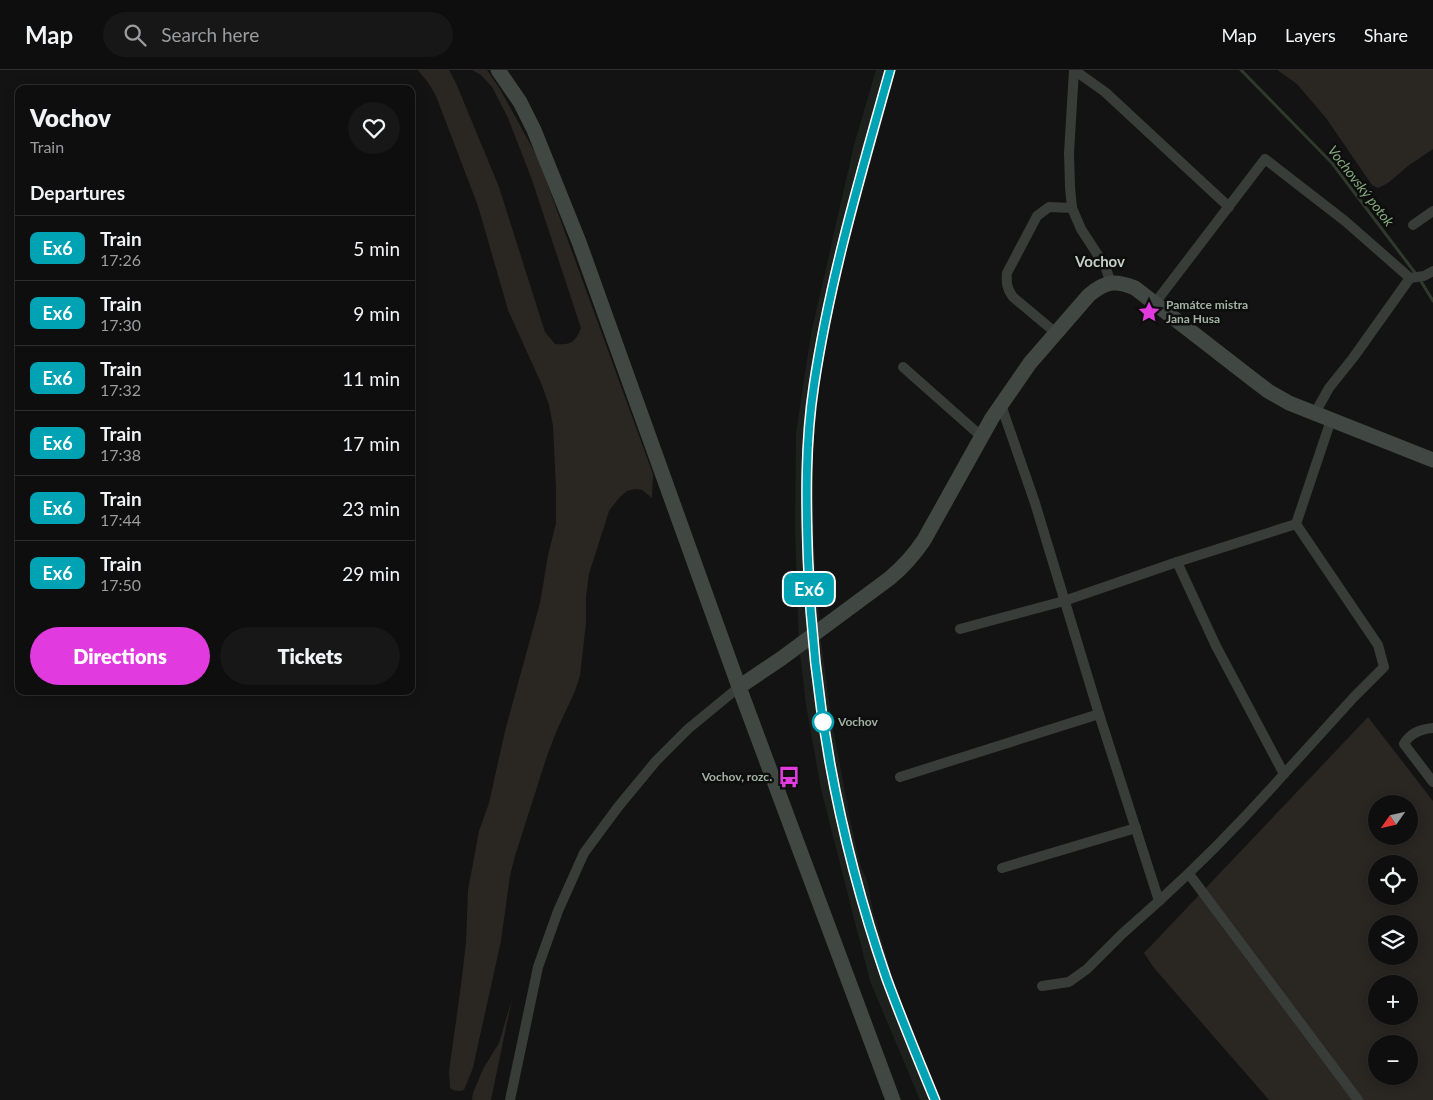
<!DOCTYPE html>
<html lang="en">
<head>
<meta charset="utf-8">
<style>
  :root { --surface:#0e0e0e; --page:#171717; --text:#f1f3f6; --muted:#9b9c9e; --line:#2e2e2e; --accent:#e13be0 }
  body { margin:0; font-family:Lato,sans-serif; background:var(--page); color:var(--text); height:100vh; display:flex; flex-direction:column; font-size:19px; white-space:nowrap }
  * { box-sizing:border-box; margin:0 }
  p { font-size:16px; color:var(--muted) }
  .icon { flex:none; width:28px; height:28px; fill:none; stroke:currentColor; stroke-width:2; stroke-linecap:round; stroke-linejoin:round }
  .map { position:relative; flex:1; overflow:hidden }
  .side { position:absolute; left:15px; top:15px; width:400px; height:610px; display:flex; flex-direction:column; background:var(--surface); border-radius:10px; box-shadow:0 2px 12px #0003,0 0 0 1px var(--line) }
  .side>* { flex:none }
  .badge { padding:0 10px; border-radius:8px; font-size:18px; line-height:32px }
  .needle { width:32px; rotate:236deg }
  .buttons { position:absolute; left:1368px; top:725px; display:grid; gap:10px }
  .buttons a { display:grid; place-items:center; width:50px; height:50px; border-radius:50%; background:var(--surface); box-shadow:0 2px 12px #0003,0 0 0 1px var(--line); font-size:25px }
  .map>.badge { position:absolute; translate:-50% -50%; box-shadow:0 0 0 2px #fff }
  h2 { padding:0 15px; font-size:19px; line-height:45px }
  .round { display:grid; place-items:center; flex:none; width:52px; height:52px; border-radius:26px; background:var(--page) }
  .summary { display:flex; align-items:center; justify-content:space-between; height:85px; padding:0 15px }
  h1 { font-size:24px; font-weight:800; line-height:38px }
  .primary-button { display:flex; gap:10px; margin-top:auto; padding:10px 15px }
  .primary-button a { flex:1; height:58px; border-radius:30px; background:var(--accent); color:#fff; font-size:20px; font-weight:800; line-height:58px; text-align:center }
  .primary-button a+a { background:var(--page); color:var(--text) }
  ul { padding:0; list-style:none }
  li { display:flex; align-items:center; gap:15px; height:65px; padding:0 15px; border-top:1px solid var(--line) }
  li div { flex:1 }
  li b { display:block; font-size:19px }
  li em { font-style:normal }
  li .badge { min-width:55px; font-weight:700; text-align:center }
  header { display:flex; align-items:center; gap:30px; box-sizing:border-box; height:70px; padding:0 25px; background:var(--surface); border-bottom:1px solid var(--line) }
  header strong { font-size:24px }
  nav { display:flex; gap:28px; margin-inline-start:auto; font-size:18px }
  .search { width:350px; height:45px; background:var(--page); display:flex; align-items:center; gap:12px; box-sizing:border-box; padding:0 18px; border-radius:28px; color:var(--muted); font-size:19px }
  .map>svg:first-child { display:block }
  .built { fill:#1e201e }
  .green { fill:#2a2622; fill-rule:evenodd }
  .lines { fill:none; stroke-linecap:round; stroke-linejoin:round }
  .stream { stroke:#303a2c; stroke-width:3 }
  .street { stroke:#383d39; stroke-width:10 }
  .secondary { stroke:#414742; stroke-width:15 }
  .rail-casing { stroke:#4e544f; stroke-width:5 }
  .rail { stroke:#0d0e0d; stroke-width:3; stroke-dasharray:9; stroke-linecap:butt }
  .line-casing { stroke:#fff; stroke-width:11 }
  .line { stroke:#00a3b4; stroke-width:8 }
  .stop-dot { fill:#fff; stroke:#00a3b4; stroke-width:2.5 }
  .labels { text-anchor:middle; stroke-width:5; stroke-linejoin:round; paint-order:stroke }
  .poi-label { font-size:12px; font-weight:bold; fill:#a4b2a5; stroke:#0d0e0d; text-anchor:start }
  .stop-label { font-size:12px; font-weight:bold; fill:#a4b2a5; stroke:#0d0e0d; text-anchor:start }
  .water-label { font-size:14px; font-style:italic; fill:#86ab7e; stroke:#0d0e0d }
  .quarter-label { font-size:15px; font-weight:bold; fill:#c5cfc6; stroke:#0d0e0d }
</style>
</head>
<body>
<header>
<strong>Map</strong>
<div class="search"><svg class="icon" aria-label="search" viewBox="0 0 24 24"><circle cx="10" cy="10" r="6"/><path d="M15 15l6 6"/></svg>Search here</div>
<nav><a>Map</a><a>Layers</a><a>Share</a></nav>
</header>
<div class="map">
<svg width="1433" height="1030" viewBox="0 0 1433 1030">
  <rect width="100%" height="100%" fill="#121312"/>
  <!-- built -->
  <polygon class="built" points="876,0 896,0 846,183 828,265 816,335 813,383 814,476 821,570 831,647 850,749 861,797 867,810 873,841 895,916 921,985 941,1030 920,1030 870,911 821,719 806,635 799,575 795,460 796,363 811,264 854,75"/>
  <!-- green -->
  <g class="green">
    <path d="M418,0h31l7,13 43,104 46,145 10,12c16,1 20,-1 26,-16l-49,-148 -24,-62 -16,-31 -11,-12 -9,-5h15l13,19 38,69 115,316 -1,24 -10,-8 -7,-1 -8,2 -8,7 -10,13 -20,63 -3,23v26l-6,53 -5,15 -18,39 -10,26 -32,100 -5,20 -9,65 -25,113 -3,14 -9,22c-4,2 -11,1 -14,-2l-1,-17 12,-86 5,-43 2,-52 11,-59 10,-28 16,-72 35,-128 8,-48 8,-32v-34l-3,-63 -4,-21 -8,-22 -33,-73 -30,-104 -42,-110 -7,-12z"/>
    <polygon points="1277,0 1433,0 1433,79 1408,96 1388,113 1378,118 1372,115 1326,48 1297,14"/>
    <path d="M1368,647l65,84v299h-164l-115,-132 -10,-15zM1376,734h33v32h-33zM1376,794h33v32h-33zM1376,854h33v32h-33zM1376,914h33v32h-33zM1376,974h33v32h-33z"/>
    <polygon points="512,929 491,1030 472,1030 473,1023 483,999 499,973"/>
  </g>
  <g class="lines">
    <!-- stream -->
    <polyline class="stream" points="1241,0 1332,93 1419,208 1433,231"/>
    <!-- street -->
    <g class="street">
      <polyline points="1074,0 1069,83 1070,117 1072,138 1081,159 1105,196 1111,213"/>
      <polyline points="1074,0 1105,22 1229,137"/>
      <polyline points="1413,155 1433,141"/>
      <polyline points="1410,208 1424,206 1433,201"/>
      <polyline points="1155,233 1265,89 1345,151 1410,208 1353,288 1329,318 1315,343"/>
      <path d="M1056,263l-43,-36c-6,-8 -7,-14 -6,-24l30,-57 12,-9 23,1"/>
      <polyline points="903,297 982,367"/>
      <polyline points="1296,454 1331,350"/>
      <polyline points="1177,492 1296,454 1378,575 1384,597 1354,627 1284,704"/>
      <path d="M960,559l104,-28 113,-39 39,84 68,128c-40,45 -81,87 -125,127l-60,-187 -64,-211 -34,-98"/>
      <path d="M1433,658c-12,1 -23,5 -29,16l29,38"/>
      <polyline points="900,707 1099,644"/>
      <polyline points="1002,798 1136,758"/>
      <polyline points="1189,804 1358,1030"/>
      <polyline points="1042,916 1069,912 1087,899 1122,864 1159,831"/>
      <polyline points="510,1030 538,897 558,841 584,783 618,737 656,691 688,659 739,617"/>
    </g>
    <!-- secondary -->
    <g class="secondary">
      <polyline points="498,0 520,32 534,60 579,172 739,617 893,1030"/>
      <path d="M739,617l43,-29 108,-80c13,-11 24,-23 34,-38l68,-122 38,-55 59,-68c17,-14 26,-15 46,-7l116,90 17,13 21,12 144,57"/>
    </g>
    <!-- rail casing -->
    <g class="rail-casing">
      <path id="rail" d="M890,0c-29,104 -60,208 -76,315 -9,58 -8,117 -6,175 5,142 32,283 78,417 15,41 32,82 49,123"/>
    </g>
    <!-- rail -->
    <use href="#rail" class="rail"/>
  </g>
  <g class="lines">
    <!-- line casing -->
    <g class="line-casing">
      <path id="line" d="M890,0c-29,104 -60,208 -76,315 -9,58 -8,117 -6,175 5,141 32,283 78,417 15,41 32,82 49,123"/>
    </g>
    <!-- line -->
    <use href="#line" class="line"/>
  </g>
  <!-- icons -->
  <defs>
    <g id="sight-bare" transform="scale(1.725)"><path d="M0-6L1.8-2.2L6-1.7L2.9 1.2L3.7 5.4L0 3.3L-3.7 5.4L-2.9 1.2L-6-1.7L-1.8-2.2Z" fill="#e13be0" stroke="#0d0e0d" stroke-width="2.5" paint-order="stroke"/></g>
    <g id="bus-bare" transform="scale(1.725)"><path d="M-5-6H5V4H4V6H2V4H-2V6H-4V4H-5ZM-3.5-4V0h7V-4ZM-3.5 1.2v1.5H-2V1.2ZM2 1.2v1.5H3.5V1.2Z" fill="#e13be0" stroke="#0d0e0d" stroke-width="2.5" paint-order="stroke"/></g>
  </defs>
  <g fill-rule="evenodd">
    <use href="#sight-bare" x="1149" y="242"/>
    <use href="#bus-bare" x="789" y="707"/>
  </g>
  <!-- markers -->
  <circle class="stop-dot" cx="823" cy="652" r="10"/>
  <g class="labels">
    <!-- poi labels -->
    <g class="poi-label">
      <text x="1166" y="239">Památce mistra<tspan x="1166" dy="14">Jana Husa</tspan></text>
      <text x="772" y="711" text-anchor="end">Vochov, rozc.</text>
    </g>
    <!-- stop labels -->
    <g class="stop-label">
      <text x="838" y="656">Vochov</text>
    </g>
    <!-- water labels -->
    <g class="water-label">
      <text transform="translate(1361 116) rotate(52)" y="5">Vochovský potok</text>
    </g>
    <!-- quarter labels -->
    <g class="quarter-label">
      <text x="1100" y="197">Vochov</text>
    </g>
  </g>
</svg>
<div class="buttons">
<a><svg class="needle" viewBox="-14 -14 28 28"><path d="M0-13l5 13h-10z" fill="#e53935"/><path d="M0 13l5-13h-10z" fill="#9b9c9e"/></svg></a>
<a><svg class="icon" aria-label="locate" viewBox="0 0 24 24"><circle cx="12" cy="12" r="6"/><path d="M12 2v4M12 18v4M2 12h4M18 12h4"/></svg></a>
<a><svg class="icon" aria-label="layers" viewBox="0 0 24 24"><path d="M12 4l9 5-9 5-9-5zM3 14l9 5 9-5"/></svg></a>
<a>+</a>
<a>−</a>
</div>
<b class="badge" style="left:809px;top:519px;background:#00a3b4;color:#fff">Ex6</b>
<section class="side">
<div class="summary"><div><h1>Vochov</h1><p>Train</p></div><a class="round"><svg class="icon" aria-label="heart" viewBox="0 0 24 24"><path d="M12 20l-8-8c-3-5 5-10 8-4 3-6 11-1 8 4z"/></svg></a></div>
<h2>Departures</h2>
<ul>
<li><span class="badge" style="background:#00a3b4;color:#fff">Ex6</span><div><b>Train</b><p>17:26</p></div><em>5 min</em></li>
<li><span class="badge" style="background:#00a3b4;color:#fff">Ex6</span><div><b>Train</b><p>17:30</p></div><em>9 min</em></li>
<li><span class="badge" style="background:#00a3b4;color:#fff">Ex6</span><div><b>Train</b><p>17:32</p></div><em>11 min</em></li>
<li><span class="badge" style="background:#00a3b4;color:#fff">Ex6</span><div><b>Train</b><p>17:38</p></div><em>17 min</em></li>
<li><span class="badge" style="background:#00a3b4;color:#fff">Ex6</span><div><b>Train</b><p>17:44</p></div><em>23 min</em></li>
<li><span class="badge" style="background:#00a3b4;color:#fff">Ex6</span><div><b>Train</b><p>17:50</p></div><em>29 min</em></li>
</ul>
<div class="primary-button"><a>Directions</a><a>Tickets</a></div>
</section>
</div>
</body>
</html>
